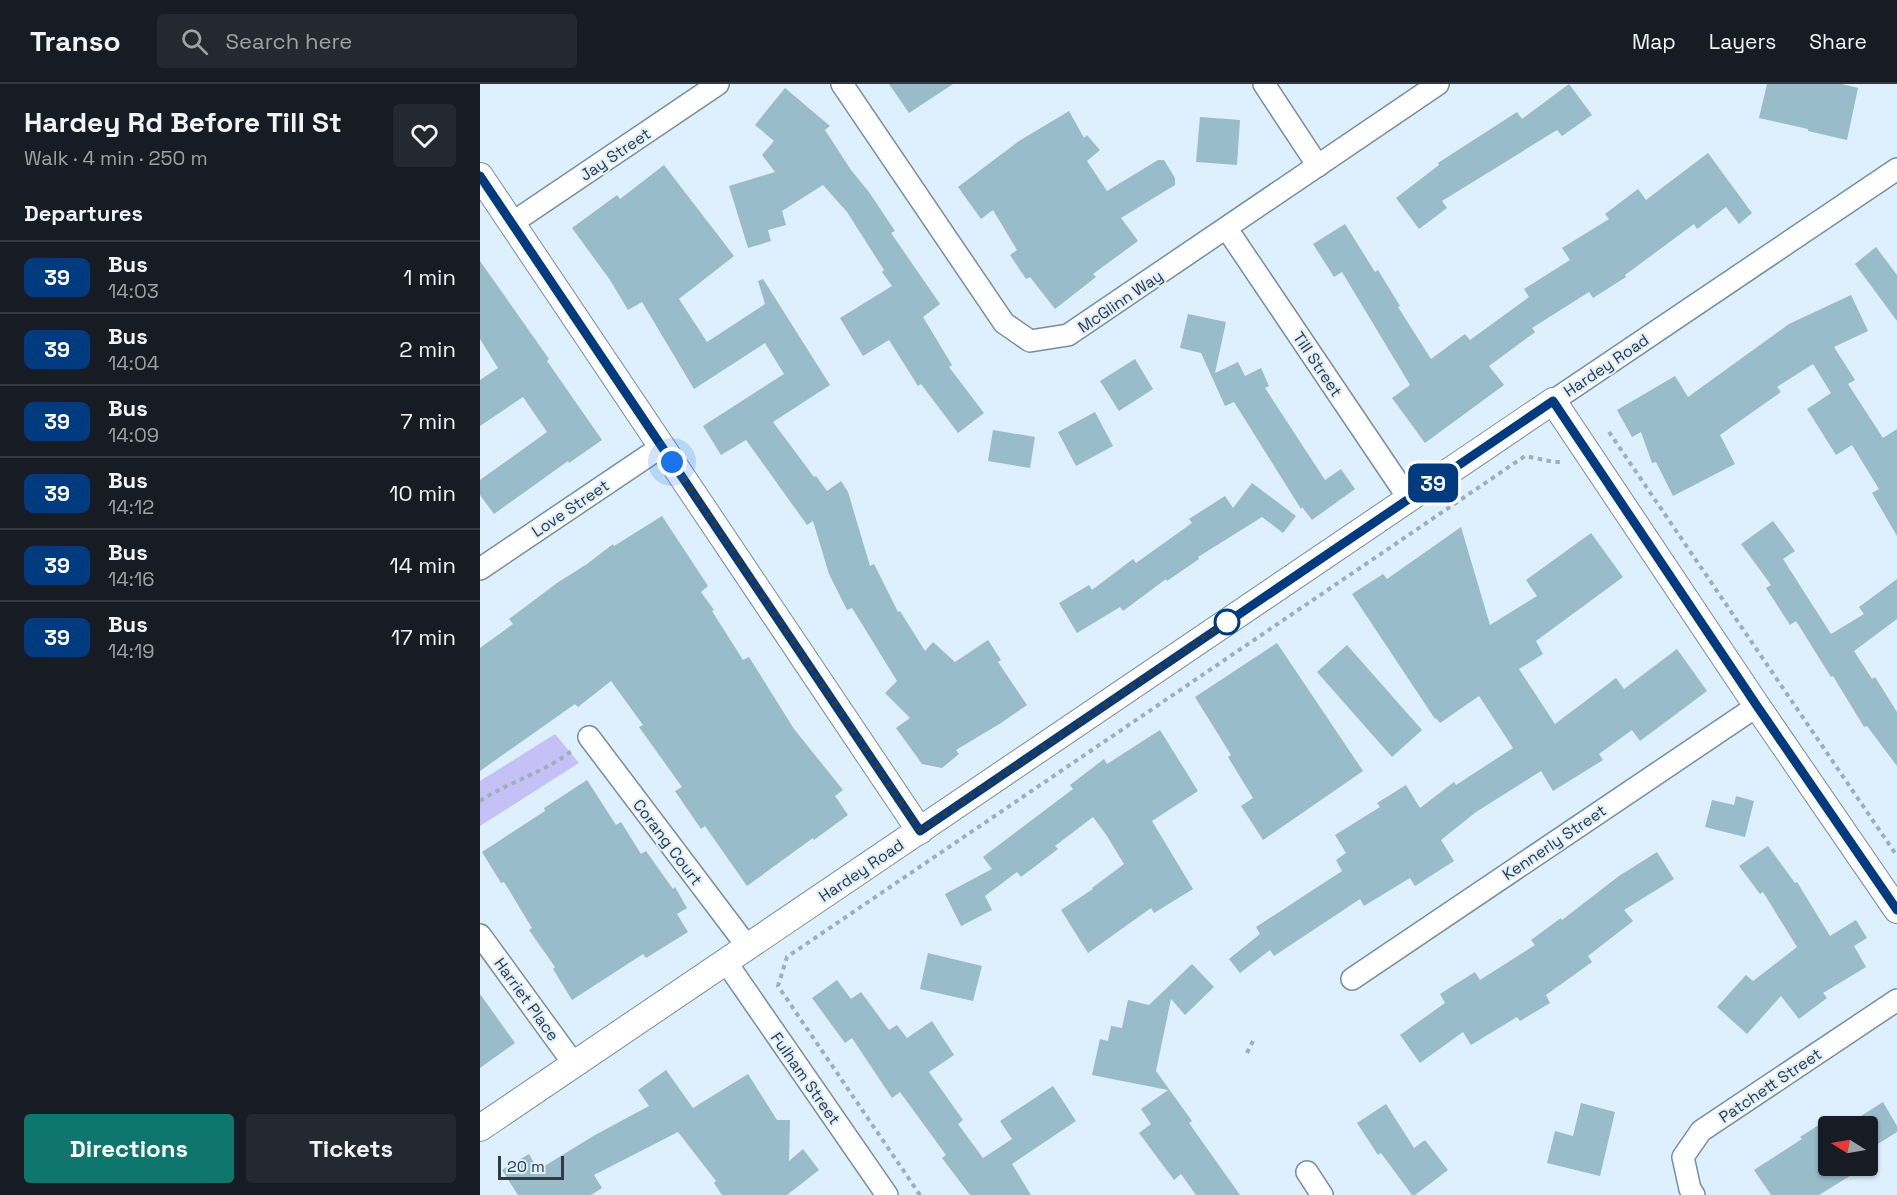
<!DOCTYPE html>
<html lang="en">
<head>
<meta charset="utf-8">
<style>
  :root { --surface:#171b24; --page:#242831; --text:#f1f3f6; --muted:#9ea1a6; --line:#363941; --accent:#0f766e }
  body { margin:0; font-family:"Space Grotesk",sans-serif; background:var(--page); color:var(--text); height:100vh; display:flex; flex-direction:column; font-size:22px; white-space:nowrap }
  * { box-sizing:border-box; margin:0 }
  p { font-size:20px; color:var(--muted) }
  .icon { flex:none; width:33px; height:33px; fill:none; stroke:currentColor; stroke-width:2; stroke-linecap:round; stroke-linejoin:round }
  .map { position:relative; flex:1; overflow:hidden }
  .side { display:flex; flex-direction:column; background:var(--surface); width:480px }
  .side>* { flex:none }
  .badge { padding:0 12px; border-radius:9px; font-size:21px; line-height:39px }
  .needle { width:39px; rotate:281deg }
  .controls { position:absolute; left:1338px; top:1032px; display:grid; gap:12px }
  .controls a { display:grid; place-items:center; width:60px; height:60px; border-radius:6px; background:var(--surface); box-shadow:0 2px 4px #0004; font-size:30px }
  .scale { position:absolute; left:18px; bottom:15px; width:66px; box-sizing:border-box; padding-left:6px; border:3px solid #303a43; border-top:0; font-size:16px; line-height:21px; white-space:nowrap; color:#303a43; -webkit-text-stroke:4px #deeffd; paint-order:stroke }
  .you { position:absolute; width:30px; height:30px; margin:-15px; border:4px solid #fff; border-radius:50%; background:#1a73e8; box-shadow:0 0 0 9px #1a73e833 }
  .map>.badge { position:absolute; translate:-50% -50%; box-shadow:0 0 0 3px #fff }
  h2 { padding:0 24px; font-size:22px; line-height:54px }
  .round { display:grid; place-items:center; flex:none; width:63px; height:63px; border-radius:6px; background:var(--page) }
  .head { display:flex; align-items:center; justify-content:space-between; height:102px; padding:0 24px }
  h1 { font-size:28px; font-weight:800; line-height:45px }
  .button { display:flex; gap:12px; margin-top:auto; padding:12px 24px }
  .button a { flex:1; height:69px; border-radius:6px; background:var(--accent); color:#fff; font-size:24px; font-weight:800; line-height:69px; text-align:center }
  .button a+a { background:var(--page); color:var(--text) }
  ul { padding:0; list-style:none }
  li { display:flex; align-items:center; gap:18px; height:72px; padding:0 24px; border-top:2px solid var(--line) }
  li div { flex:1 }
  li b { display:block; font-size:22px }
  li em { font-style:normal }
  li .badge { min-width:66px; font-weight:700; text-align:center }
  header { display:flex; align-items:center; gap:36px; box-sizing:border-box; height:84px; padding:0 30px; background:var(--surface); border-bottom:2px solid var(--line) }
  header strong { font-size:28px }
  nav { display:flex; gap:33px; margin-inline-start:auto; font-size:21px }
  .search { width:420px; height:54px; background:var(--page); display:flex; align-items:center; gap:15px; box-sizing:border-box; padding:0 21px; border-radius:6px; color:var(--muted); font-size:22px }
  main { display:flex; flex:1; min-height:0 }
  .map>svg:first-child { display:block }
  .green { fill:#c5c1f7 }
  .building { fill:#98bcc9 }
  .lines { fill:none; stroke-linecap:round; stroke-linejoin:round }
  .minor-casing { stroke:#758ea3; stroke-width:24 }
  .tertiary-casing { stroke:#758ea3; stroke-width:28 }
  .path { stroke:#a0aeba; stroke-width:4; stroke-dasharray:4.5 4.5; stroke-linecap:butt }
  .minor { stroke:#fff; stroke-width:21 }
  .tertiary { stroke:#fff; stroke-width:26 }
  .line-casing { stroke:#fff; stroke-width:14 }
  .line { stroke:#003b80; stroke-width:9 }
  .walk { stroke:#303a43; stroke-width:6; stroke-dasharray:0 10.8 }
  .stop-dot { fill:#fff; stroke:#003b80; stroke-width:3 }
  .labels { text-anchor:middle; stroke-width:4.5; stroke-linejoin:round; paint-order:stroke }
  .street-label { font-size:16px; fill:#303a43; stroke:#deeffd }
</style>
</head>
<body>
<header>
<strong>Transo</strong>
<div class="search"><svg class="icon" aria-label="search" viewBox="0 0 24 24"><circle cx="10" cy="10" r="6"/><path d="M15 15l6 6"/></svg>Search here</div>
<nav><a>Map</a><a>Layers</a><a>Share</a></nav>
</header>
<main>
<section class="side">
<div class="head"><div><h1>Hardey Rd Before Till St</h1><p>Walk · 4 min · 250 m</p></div><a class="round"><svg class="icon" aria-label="heart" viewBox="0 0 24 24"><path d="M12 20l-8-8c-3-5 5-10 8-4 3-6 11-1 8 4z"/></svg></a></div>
<h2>Departures</h2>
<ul>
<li><span class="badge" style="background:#003b80;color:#fff">39</span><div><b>Bus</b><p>14:03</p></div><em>1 min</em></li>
<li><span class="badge" style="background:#003b80;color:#fff">39</span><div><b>Bus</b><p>14:04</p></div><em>2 min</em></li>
<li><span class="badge" style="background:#003b80;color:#fff">39</span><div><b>Bus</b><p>14:09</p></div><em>7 min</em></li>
<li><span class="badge" style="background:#003b80;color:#fff">39</span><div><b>Bus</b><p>14:12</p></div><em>10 min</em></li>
<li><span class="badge" style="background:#003b80;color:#fff">39</span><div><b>Bus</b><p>14:16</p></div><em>14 min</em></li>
<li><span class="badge" style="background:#003b80;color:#fff">39</span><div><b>Bus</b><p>14:19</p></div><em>17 min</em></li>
</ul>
<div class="button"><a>Directions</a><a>Tickets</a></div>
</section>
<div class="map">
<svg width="1417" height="1111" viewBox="0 0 1417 1111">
  <rect width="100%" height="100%" fill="#deeffd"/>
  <!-- green -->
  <polygon class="green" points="75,650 99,679 0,742 0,697"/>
  <!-- building -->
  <g class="building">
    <polygon points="409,0 473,0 429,29"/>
    <polygon points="1089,0 1112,31 1082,52 1077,46 962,117 967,124 939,145 916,114 959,81 958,79 1037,28 1042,35"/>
    <polygon points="1287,0 1362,0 1378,4 1367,56 1328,47 1328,45 1279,34"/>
    <polygon points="305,4 350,42 345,46 371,86 389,108 415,147 411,149 460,220 443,233 472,281 469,283 504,329 478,349 441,300 438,302 409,256 383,272 360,234 412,202 402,188 404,186 367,128 343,101 302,127 306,141 288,146 291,157 268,164 249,102 295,88 282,71 294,57 275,41"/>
    <polygon points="589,27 604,54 607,51 620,66 607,77 627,107 678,76 684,76 695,94 695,101 641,134 658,157 613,190 616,193 575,225 550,193 546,195 530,171 537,166 513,126 501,135 478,103 539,57"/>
    <polygon points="720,33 760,36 757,81 716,78"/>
    <polygon points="1228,69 1272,129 1259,140 1246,123 1217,145 1214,140 1145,191 1146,193 1113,214 1109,208 1052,244 1055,248 1009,282 1024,301 945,359 912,314 930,301 862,188 854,193 833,160 865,140 895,188 898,186 920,222 918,223 951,275 985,250 990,256 1049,213 1044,205 1090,176 1082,164 1129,135 1125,130 1158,105 1166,116"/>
    <polygon points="184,81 254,172 199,215 227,258 285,220 278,197 283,195 350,301 293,338 334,393 336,392 347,407 361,397 368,408 390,482 394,480 418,528 420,527 445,567 453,558 475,578 508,556 521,576 518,578 547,621 521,639 476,666 479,670 462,684 442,680 416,644 430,634 405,609 417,597 372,524 367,526 349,490 333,437 327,441 266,356 241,371 223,342 304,290 285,259 214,305 162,218 148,226 130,196 92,144 137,111 140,115"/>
    <polygon points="1396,163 1417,191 1417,237 1375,180"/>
    <polygon points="0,177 69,275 67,277 122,356 89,379 88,377 14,430 0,411 0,396 67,348 43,313 0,342 0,296 18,284 0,255"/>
    <polygon points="1371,211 1388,247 1354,263 1375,296 1368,300 1403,354 1417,345 1417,452 1392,409 1399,405 1372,361 1356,371 1327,325 1351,309 1333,280 1297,303 1301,308 1240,351 1255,380 1193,412 1176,378 1172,379 1161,348 1152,353 1137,326 1195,292 1208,313 1309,240"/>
    <polygon points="708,230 746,238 735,289 758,278 765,292 781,284 789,302 785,304 845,396 861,385 875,405 832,436 822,423 821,425 754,318 745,322 721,269 700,264"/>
    <polygon points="655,275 673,305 639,327 620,297"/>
    <polygon points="615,328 633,362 596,382 578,348"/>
    <polygon points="513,346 555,353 550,384 508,377"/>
    <polygon points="772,399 816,432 803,449 782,433 718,473 719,475 687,497 686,495 643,527 640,523 597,549 579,519 609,501 612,506 653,475 656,479 712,439 709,435 745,412 753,424"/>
    <polygon points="182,432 228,502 221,508 234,526 232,527 263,576 269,573 314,645 363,706 355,712 368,731 334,756 333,754 267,802 225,742 221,745 195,707 202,703 159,643 163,641 131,597 98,623 95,620 0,687 0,564 33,540 29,535 77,499 107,480 133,460 134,462"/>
    <polygon points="1293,437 1315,467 1303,475 1351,550 1384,530 1379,523 1417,495 1417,535 1374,567 1392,595 1395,593 1417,628 1417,682 1387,642 1384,643 1353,592 1351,593 1316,537 1310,541 1286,504 1291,501 1261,460"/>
    <polygon points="981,443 1010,541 1057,512 1046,496 1111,449 1143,493 1056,557 1063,570 1039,585 1075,640 1136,594 1144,605 1197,565 1227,607 1160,657 1152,646 1119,670 1123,676 1073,707 1061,687 996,728 961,756 974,777 935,802 930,794 884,822 880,815 794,872 790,866 760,889 749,875 780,850 776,843 862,787 856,776 866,769 855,751 900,723 897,719 926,701 940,724 974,698 976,701 1033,664 999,612 960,639 956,634 955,635 872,510 903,490 907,495"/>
    <polygon points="797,559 883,687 783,756 761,722 773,714 748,673 751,671 715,613"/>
    <polygon points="867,561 942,646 912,673 837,588"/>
    <polygon points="680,646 718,707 672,737 713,805 674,829 671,824 608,869 581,826 613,805 612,804 644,780 627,752 613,733 575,762 578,765 541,793 537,788 505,812 512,826 481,842 465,810 512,785 503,773 593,705 590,701 624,675 627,680"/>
    <polygon points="107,696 136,741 141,738 161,770 166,767 193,805 195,803 207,824 197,830 208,848 166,874 163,870 92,916 73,885 75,883 49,846 52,844 24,798 21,799 2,768 65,727 64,724"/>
    <polygon points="1256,712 1274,717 1265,753 1225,743 1232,716 1254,721"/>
    <polygon points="1288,762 1315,799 1317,798 1350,852 1376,836 1387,854 1374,862 1386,883 1343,909 1347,914 1319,935 1301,912 1267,950 1237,923 1266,891 1273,897 1317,863 1283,808 1280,810 1259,782"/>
    <polygon points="1177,768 1194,795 1144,826 1153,837 1108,872 1112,878 1066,911 1070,919 1040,937 1037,933 991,961 983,948 940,979 920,951 965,919 960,910 995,888 1000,896 1055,861 1051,856 1081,834 1082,836 1139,792"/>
    <polygon points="448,869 502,882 493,917 440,905"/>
    <polygon points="712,880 734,903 705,931 691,915 676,987 712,1037 709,1039 760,1111 716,1111 701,1090 694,1096 659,1049 671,1040 661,1025 688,1006 612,991 620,955 628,957 631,942 642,944 648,916 669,921"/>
    <polygon points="357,896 371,915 381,908 409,946 417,941 427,954 452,937 474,971 449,988 483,1036 478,1040 503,1074 532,1055 520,1037 573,1002 596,1037 532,1080 551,1111 490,1111 462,1074 466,1071 420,1008 412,1014 372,954 365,959 332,914"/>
    <polygon points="0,910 35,959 0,984"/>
    <polygon points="186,986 213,1024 268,990 297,1036 310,1036 309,1077 323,1065 339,1086 307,1111 242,1111 234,1099 236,1097 198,1048 114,1091 122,1104 111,1111 38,1111 22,1086 49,1070 58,1086 115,1051 169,1022 158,1006"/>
    <polygon points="1403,1018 1417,1042 1417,1048 1388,1066 1388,1042 1365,1042"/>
    <polygon points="1101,1019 1135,1028 1120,1092 1067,1079 1075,1047 1093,1052"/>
    <polygon points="906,1020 934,1064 945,1056 968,1086 935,1111 932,1111 901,1069 898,1071 877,1039"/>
    <polygon points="1348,1035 1348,1082 1386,1082 1339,1111 1291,1111 1274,1086 1322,1055 1320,1053"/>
  </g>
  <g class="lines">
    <!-- minor casing -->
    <g class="minor-casing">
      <g id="minor">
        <polyline points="362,0 524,239 550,257 588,251 958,0"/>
        <polyline points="784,0 838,82"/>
        <polyline points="32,139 238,0"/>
        <polyline points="747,145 929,415"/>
        <polyline points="1073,317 1417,85"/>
        <polyline points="0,485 181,363"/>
        <polyline points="109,653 267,862"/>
        <polyline points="0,851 94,980"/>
        <polyline points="246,878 407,1111"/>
        <polyline points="872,895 1277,622"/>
        <polyline points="827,1088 842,1111"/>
        <polyline points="1214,1111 1210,1105 1203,1073 1221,1047 1417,916"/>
      </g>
    </g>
    <!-- tertiary casing -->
    <g class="tertiary-casing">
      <g id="tertiary">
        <polyline points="0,92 440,747"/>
        <polyline points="0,1044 1073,317 1277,622 1417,826"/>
      </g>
    </g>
    <!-- path -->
    <g class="path">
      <polyline points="1129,348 1417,772"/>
      <path d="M0,717c30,-20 66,-29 94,-52"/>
      <polyline points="767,969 773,957"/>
      <polyline points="440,1111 298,902 307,873 1045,372 1074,378 1084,378"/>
    </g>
    <!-- minor -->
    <use href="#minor" class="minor"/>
    <!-- tertiary -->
    <use href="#tertiary" class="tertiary"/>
  </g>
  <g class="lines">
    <!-- line casing -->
    <g class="line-casing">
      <polyline id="line" points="0,92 440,747 1073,317 1277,622 1417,826"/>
    </g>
    <!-- line -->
    <use href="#line" class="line"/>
    <!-- walk -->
    <polyline class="walk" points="192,378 214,409 440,747 747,538"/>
  </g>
  <!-- markers -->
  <circle class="stop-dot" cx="747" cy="538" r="12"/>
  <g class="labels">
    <!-- street labels -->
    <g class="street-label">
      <text transform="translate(135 70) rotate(-34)" y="6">Jay Street</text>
      <text transform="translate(640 217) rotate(-34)" y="6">McGlinn Way</text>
      <text transform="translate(838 280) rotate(56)" y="6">Till Street</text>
      <text transform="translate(1126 281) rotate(-34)" y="6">Hardey Road</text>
      <text transform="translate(90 424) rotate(-34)" y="6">Love Street</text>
      <text transform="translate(188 758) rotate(53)" y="6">Corang Court</text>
      <text transform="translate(1074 758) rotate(-34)" y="6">Kennerly Street</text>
      <text transform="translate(381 786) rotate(-34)" y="6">Hardey Road</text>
      <text transform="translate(47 915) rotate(54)" y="6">Harriet Place</text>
      <text transform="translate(326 994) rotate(55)" y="6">Fulham Street</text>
      <text transform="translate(1290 1001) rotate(-34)" y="6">Patchett Street</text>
    </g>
  </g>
</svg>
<div class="controls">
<a><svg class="needle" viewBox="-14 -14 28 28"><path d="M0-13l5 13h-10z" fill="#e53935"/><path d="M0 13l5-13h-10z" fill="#9ea1a6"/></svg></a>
</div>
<div class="scale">20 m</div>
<div class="you" style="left:192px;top:378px"></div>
<b class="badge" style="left:953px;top:399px;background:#003b80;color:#fff">39</b>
</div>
</main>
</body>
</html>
